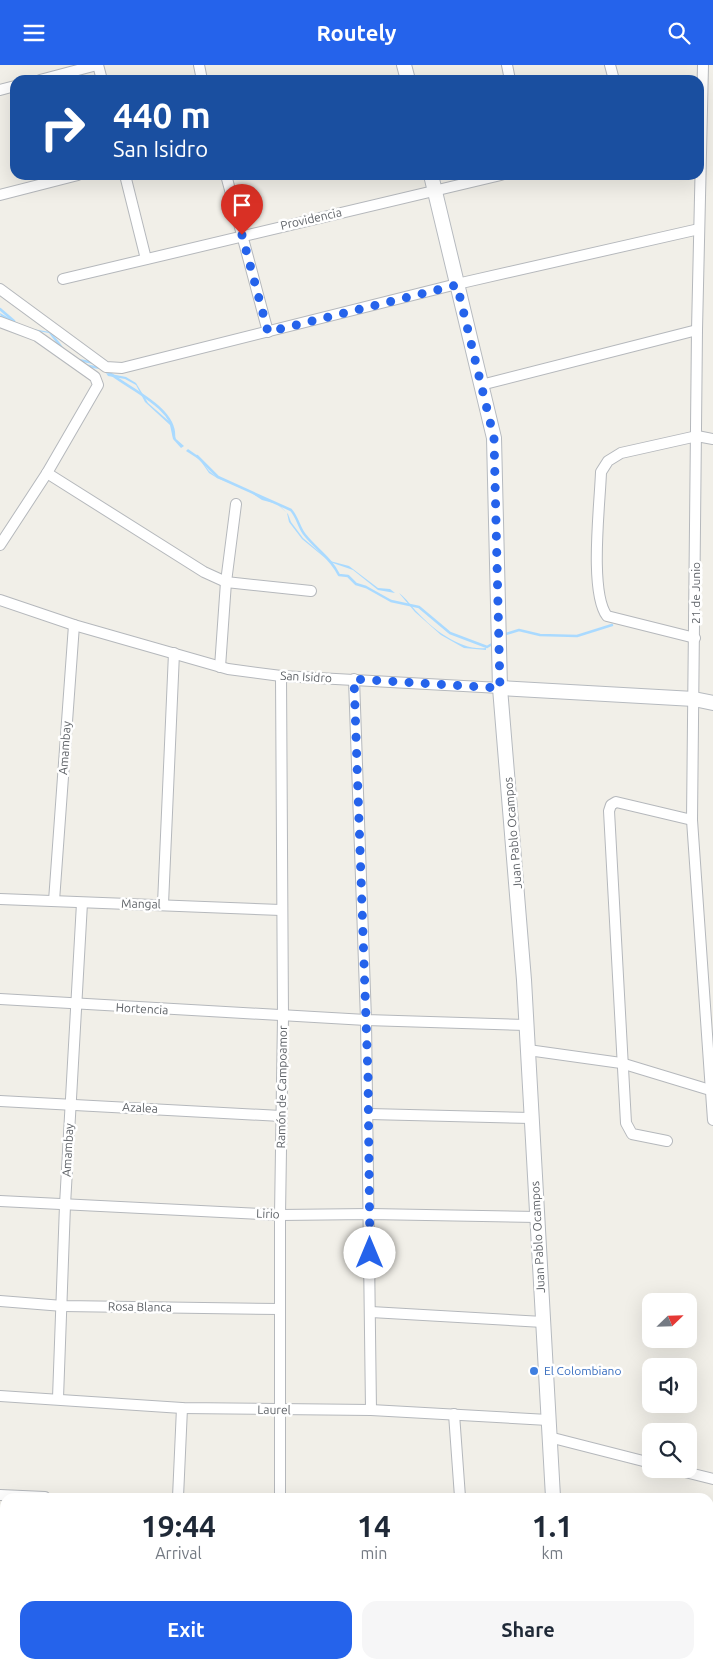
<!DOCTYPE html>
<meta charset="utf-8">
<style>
body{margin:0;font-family:Ubuntu,sans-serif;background:#f6f6f7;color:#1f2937;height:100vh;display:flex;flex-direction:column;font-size:19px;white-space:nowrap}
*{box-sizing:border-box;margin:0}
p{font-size:16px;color:#747a83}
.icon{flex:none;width:28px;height:28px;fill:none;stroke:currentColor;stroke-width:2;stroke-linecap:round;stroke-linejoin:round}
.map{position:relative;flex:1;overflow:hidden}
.panel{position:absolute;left:0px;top:1428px;width:714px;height:176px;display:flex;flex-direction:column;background:#fff;border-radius:15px 15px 0 0;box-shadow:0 5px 20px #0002}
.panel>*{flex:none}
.hud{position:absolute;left:10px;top:10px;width:694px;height:105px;border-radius:15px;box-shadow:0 5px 20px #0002;background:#1a4fa0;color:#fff;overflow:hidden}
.needle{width:32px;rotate:67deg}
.controls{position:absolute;left:642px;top:1228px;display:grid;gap:10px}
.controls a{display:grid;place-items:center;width:55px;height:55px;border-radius:10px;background:#fff;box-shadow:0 5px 20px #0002;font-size:25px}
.pin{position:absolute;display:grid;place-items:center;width:42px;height:42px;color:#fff;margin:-51px -21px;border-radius:50% 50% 50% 0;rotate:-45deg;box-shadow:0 0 5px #0007}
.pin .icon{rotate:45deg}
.me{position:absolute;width:55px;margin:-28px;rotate:0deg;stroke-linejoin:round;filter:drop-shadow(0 0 4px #0008)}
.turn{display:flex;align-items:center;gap:18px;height:105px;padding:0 20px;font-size:22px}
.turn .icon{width:65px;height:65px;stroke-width:2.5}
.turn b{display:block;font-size:35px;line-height:42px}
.eta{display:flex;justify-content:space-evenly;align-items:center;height:85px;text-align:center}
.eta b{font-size:30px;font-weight:700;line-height:35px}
.button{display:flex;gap:10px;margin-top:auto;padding:10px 20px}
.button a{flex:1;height:58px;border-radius:15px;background:#2563eb;color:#fff;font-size:20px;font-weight:700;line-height:58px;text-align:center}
.button a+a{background:#f6f6f7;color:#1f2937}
header{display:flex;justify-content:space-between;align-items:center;height:65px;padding:0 20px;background:#2563eb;color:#fff;font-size:22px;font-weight:700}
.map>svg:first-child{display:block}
.green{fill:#c5e8c5}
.water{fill:#aadaff}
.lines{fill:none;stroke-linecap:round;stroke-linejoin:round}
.stream{stroke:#aadaff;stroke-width:2.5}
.street-casing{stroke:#b5b8bc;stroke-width:12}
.secondary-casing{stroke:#b6babf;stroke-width:16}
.street{stroke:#fff;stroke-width:10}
.secondary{stroke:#fff;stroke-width:14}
.route{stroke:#2563eb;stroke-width:9;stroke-dasharray:0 16.2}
.shop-dot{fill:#3f7fe0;stroke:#fff;stroke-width:2}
.labels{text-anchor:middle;stroke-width:5;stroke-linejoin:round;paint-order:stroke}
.street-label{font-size:12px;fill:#5f6368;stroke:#fff}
.shop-label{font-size:12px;fill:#366cbe;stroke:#fff;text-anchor:start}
</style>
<header><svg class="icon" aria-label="menu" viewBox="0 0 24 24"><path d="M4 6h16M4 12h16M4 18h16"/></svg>Routely<svg class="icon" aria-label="search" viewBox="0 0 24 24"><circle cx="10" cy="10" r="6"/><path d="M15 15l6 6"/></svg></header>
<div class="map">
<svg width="713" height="1603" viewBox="0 0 713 1603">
<rect width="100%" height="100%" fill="#f1efe8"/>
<path class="green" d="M 378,1599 L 464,1599 L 465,1603 L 378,1603 Z"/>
<g class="water">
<path d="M 0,248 L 27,263 L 50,267 C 60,275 65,289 77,296 C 84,301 94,298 100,304 C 75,302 64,288 49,268 L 26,264 L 1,253 Z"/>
<path d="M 106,308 L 126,312 L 136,318 L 148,338 L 171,358 L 176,374 L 184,381 L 181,383 L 173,374 L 170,360 L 145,337 L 136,320 L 125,314 L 108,311 Z"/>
<path d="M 188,384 L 198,391 L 209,406 L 218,413 L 278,439 L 288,449 L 291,457 L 303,473 L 330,496 L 349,501 L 378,523 L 390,524 L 395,528 L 378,525 L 353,505 L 330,497 L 302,474 L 289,457 L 287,448 L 277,439 L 262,435 L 247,425 L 217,413 L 209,408 L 200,395 L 186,386 Z"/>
<path d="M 399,528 C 407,534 411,541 418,548 C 434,565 461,586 486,583 L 486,585 L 464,583 L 441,570 L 415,547 Z"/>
</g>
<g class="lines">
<g class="stream">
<path d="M 0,244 L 14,256"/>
<path d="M 64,285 L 78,295 L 95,298"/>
<path d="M 106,305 C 124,322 175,341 174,371"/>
<path d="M 197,391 L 218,412 L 291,445 C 298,453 299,463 305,470 C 316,484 331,493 339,510 L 348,511 L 356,519 L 366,522 L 391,536 L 419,542 L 450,568 L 487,582 L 492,579"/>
<path d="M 506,569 L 519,565 L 540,570 L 577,571 L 612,560"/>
</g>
<defs>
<g id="street">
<path d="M 98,0 L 102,15"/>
<path d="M 199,0 L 202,15"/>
<path d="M 507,0 L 510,15"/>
<path d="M 610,0 L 614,15"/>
<path d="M 703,0 L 697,265 L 692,755 L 713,1055"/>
<path d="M 40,15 L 97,0"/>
<path d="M 0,25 L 15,21"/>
<path d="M 125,110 L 146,194"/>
<path d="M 226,110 L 268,267"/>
<path d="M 0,130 L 78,110"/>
<path d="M 63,214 L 501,110"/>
<path d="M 0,224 L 106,302 L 122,303 L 457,219 L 699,164"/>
<path d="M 0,257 L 37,271 L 95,312 L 98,320 L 47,408 L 0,480"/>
<path d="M 481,320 L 697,265"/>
<path d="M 47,408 L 204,507 L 226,517 L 311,526"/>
<path d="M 0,535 L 74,560 L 228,604 L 281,611 L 500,623"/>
<path d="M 695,573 L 607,551 C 589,527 600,439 601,407 L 608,396 L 621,388 L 697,371 L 713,374"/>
<path d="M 220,602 L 226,517 L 236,439"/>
<path d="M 354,614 L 366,955 L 526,960"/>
<path d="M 0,834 L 281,845"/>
<path d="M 54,836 L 74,560"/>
<path d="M 163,839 L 174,588"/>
<path d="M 0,934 L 366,955 L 371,1345"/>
<path d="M 528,985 L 621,998 L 710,1025"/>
<path d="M 0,1036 L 281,1051"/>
<path d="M 369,1049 L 531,1053"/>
<path d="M 667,1076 L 632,1069 L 626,1058 L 609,746 L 611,740 L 616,737 L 692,755"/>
<path d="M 0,1136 L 280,1150 L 370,1149 L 537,1152"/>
<path d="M 0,1236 L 63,1241 L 280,1244"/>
<path d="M 371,1247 L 543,1257"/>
<path d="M 0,1331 L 182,1343 L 371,1345 L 548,1355"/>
<path d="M 58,1333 L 65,1140 L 82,838"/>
<path d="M 454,1349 L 460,1432"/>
<path d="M 549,1372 L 651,1398"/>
<path d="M 673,1404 L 713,1414"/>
<path d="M 0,1430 L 45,1432"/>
<path d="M 178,1432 L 182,1343"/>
<path d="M 280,1432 L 280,1150 L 283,952 L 281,611"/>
<path d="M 0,1529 L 5,1530"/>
<path d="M 334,1599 L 334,1603"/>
<path d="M 471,1599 L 471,1603"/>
<path d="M 658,1599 L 658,1603"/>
<path d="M 172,1603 L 173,1599"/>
</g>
<g id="secondary">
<path d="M 404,0 L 408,15"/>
<path d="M 431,110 L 494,373 L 500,623 L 524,915 L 553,1432"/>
<path d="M 500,623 L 694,634 L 713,638"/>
<path d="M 563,1599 L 563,1603"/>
</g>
</defs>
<use href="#street" class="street-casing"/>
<use href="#secondary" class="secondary-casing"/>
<use href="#street" class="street"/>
<use href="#secondary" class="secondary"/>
</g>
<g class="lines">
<path class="route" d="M 242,170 L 268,267 L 457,220 L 494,373 L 500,623 L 354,614 L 368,1011 L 370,1188"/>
</g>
<circle class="shop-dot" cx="534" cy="1306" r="5"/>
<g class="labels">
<g class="street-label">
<text transform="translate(311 154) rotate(-13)" y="4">Providencia</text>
<text transform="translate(696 528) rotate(-90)" y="4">21 de Junio</text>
<text transform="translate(306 612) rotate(3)" y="4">San Isidro</text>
<text transform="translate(65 683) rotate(-86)" y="4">Amambay</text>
<text transform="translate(513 768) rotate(-95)" y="4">Juan Pablo Ocampos</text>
<text transform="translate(141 839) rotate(1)" y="4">Mangal</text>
<text transform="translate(142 944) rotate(3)" y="4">Hortencia</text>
<text transform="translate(282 1022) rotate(-89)" y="4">Ramón de Campoamor</text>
<text transform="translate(140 1043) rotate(3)" y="4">Azalea</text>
<text transform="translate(68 1085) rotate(-87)" y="4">Amambay</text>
<text transform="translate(268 1149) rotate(2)" y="4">Lirio</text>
<text transform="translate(538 1172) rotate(-93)" y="4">Juan Pablo Ocampos</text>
<text transform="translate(140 1242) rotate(1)" y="4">Rosa Blanca</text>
<text transform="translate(274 1345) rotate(1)" y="4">Laurel</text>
</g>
<g class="shop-label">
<text x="544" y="1310">El Colombiano</text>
</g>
</g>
</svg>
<div class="controls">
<a><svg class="needle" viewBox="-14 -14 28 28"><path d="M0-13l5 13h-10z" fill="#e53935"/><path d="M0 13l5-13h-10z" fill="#747a83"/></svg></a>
<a><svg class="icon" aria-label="sound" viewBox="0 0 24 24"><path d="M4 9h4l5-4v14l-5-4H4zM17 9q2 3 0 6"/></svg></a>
<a><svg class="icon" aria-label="search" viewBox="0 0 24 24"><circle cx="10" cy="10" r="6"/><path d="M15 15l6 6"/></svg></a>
</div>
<div class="pin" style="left:242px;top:170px;background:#d93025"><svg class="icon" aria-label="arrive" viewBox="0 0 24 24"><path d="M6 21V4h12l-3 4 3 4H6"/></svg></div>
<svg class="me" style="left:370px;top:1188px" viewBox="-20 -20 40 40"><circle r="19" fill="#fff"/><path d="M0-13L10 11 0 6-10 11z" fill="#2563eb"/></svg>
<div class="hud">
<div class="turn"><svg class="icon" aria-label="right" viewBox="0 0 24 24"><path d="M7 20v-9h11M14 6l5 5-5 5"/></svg><div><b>440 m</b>San Isidro</div></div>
</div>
<section class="panel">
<div class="eta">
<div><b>19:44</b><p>Arrival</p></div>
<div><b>14</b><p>min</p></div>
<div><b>1.1</b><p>km</p></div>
</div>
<div class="button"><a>Exit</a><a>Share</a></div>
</section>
</div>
